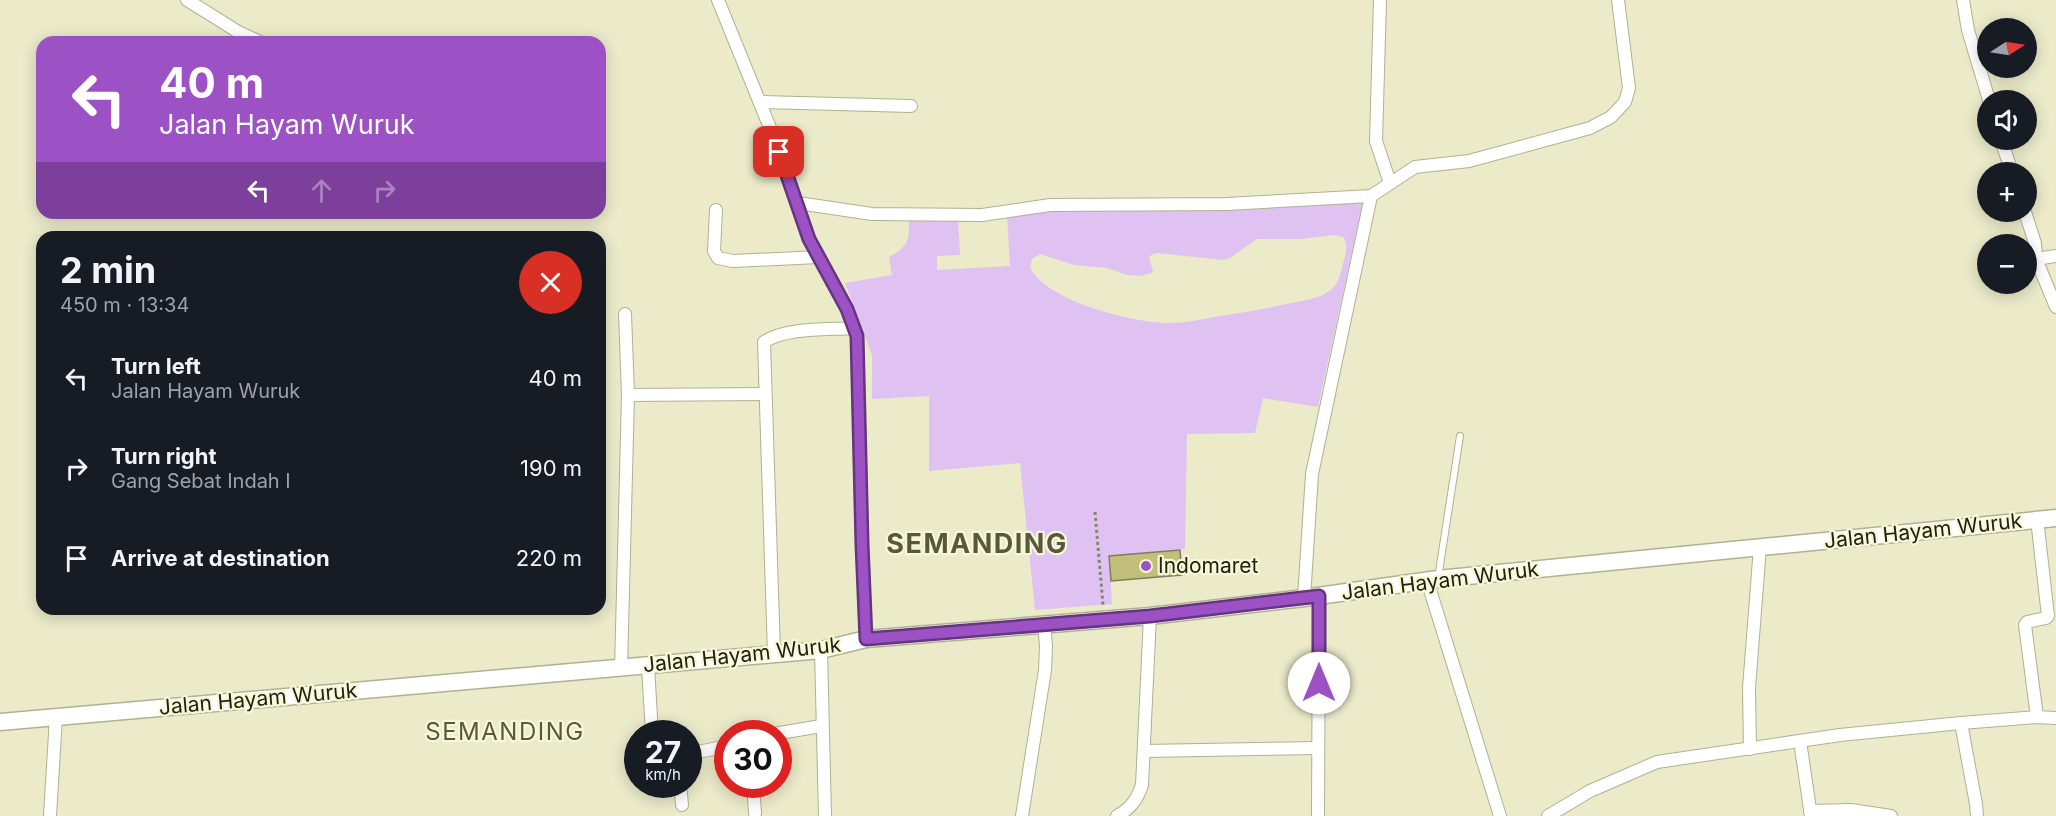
<!DOCTYPE html>
<meta charset="utf-8">
<style>
body{margin:0;font-family:Inter,sans-serif;background:#20242c;color:#f1f3f6;height:100vh;display:flex;flex-direction:column;font-size:22px;white-space:nowrap}
*{box-sizing:border-box;margin:0}
p{font-size:20px;color:#9ea1a6}
.icon{flex:none;width:33px;height:33px;fill:none;stroke:currentColor;stroke-width:2;stroke-linecap:round;stroke-linejoin:round}
.map{position:relative;flex:1;overflow:hidden}
.panel{position:absolute;left:36px;top:231px;width:570px;height:384px;display:flex;flex-direction:column;background:#171b24;border-radius:18px;box-shadow:0 3px 15px #0003}
.panel>*{flex:none}
.banner{position:absolute;left:36px;top:36px;width:570px;height:183px;border-radius:18px;box-shadow:0 3px 15px #0003;background:#9c51c4;color:#fff;overflow:hidden}
.needle{width:39px;rotate:78deg}
.controls{position:absolute;left:1977px;top:18px;display:grid;gap:12px}
.controls a{display:grid;place-items:center;width:60px;height:60px;border-radius:50%;background:#171b24;box-shadow:0 3px 15px #0003;font-size:30px}
.speed{position:absolute;left:624px;top:720px;display:flex;gap:12px;font-size:30px;font-weight:700;text-align:center}
.speed>*{display:grid;place-content:center;width:78px;height:78px;border-radius:50%;background:#171b24;box-shadow:0 3px 15px #0003;line-height:1}
.speed small{font-size:15px;font-weight:400}
.speed .limit{border:9px solid #d22;background:#fff;color:#111}
.pin{position:absolute;display:grid;place-items:center;width:51px;height:51px;color:#fff;margin:-26px;border-radius:12px;box-shadow:0 3px 9px #0006}
.me{position:absolute;width:66px;margin:-33px;rotate:0deg;stroke-linejoin:round;filter:drop-shadow(0 0 4px #0008)}
.turn{display:flex;align-items:center;gap:21px;height:126px;padding:0 24px;font-size:27px}
.turn .icon{width:78px;height:78px;stroke-width:2.5}
.turn b{display:block;font-size:42px;line-height:51px}
.lanes{display:flex;align-items:center;height:57px;padding:0 24px;background:#0003;justify-content:center;gap:30px;direction:ltr}
.lanes .off{opacity:.35}
.round{display:grid;place-items:center;flex:none;width:63px;height:63px;border-radius:32px;background:#20242c}
.head{display:flex;align-items:center;justify-content:space-between;height:102px;padding:0 24px}
h1{font-size:36px;font-weight:700;line-height:45px}
ul{padding:0;list-style:none}
li{display:flex;align-items:center;gap:18px;height:90px;padding:0 24px}
li div{flex:1}
li b{display:block;font-size:22px}
li em{font-style:normal}
.map>svg:first-child{display:block}
.green{fill:#dfc2f2;fill-rule:evenodd}
.building{fill:#c1bf7a;stroke:#7d7d5f;stroke-width:1.5}
.lines{fill:none;stroke-linecap:round;stroke-linejoin:round}
.service-casing{stroke:#b1b191;stroke-width:8}
.minor-casing{stroke:#b1b191;stroke-width:14}
.secondary-casing{stroke:#b1b191;stroke-width:19}
.path{stroke:#85856f;stroke-width:3;stroke-dasharray:3 3;stroke-linecap:butt}
.service{stroke:#fff;stroke-width:6}
.minor{stroke:#fff;stroke-width:12}
.secondary{stroke:#fff;stroke-width:16}
.route-casing{stroke:#65357f;stroke-width:15}
.route{stroke:#9c51c4;stroke-width:10}
.poi-dot{fill:#9c51c4;stroke:#f8f8d7;stroke-width:2}
.labels{text-anchor:middle;stroke-width:4.5;stroke-linejoin:round;paint-order:stroke}
.street-label{font-size:21px;fill:#212115;stroke:#f8f8d7}
.poi-label{font-size:21px;fill:#212115;stroke:#f8f8d7;text-anchor:start}
.quarter-label{font-size:24px;letter-spacing:1.5px;fill:#59583c;stroke:#f8f8d7}
.district-label{font-size:27px;font-weight:bold;letter-spacing:1.5px;fill:#59583c;stroke:#f8f8d7}
</style>
<div class="map">
<svg width="2056" height="816" viewBox="0 0 2056 816">
<rect width="100%" height="100%" fill="#ebebca"/>
<path class="green" d="M 1363,201 L 1318,407 L 1263,398 L 1255,433 L 1187,434 L 1185,549 L 1109,556 L 1112,604 L 1035,610 L 1020,463 L 929,471 L 929,396 L 872,399 L 872,355 L 845,283 L 892,275 L 889,257 C 911,246 910,236 908,213 L 958,217 L 960,255 L 937,256 L 937,270 L 1010,266 L 1007,215 L 1052,206 ZM 1335,235 L 1343,237 C 1349,246 1346,254 1343,263 C 1341,271 1339,282 1333,288 C 1323,299 1299,301 1286,304 C 1262,310 1238,313 1214,317 C 1199,320 1184,323 1169,323 C 1134,323 1045,301 1030,267 L 1032,259 L 1040,254 L 1074,265 L 1107,268 L 1127,275 L 1140,276 L 1151,273 L 1153,271 L 1149,258 L 1151,255 L 1157,253 L 1223,260 L 1230,258 L 1257,239 L 1300,239 Z"/>
<path class="building" d="M 1180,550 L 1182,575 L 1111,581 L 1109,556 Z"/>
<g class="lines">
<defs>
<path id="service" d="M 1438,578 L 1460,436"/>
<g id="minor">
<path d="M 187,0 L 240,33 L 260,42"/>
<path d="M 718,0 L 773,135 L 809,239 L 847,309 L 857,336 L 862,545 L 866,639"/>
<path d="M 1380,0 L 1376,141 L 1390,183"/>
<path d="M 1963,0 L 1968,30 L 1989,100"/>
<path d="M 760,102 L 911,106"/>
<path d="M 2001,140 L 2012,172"/>
<path d="M 798,203 L 872,214 L 982,215 L 1050,205 L 1227,204 L 1371,196 L 1415,167 L 1469,161 L 1590,128 L 1611,117 L 1625,102 L 1629,88 L 1618,0"/>
<path d="M 716,210 L 714,251 L 718,258 L 733,261 L 818,257"/>
<path d="M 2025,212 L 2035,243 L 2036,259 L 2056,307"/>
<path d="M 2036,259 L 2056,256"/>
<path d="M 628,395 L 765,394"/>
<path d="M 1427,580 L 1500,816"/>
<path d="M 1304,598 L 1312,474 L 1371,196"/>
<path d="M 821,650 L 825,816"/>
<path d="M 774,654 L 764,342 C 786,327 828,330 855,328"/>
<path d="M 648,666 L 652,734"/>
<path d="M 621,669 L 628,395 L 625,314"/>
<path d="M 2037,717 L 2025,625 L 2027,622 L 2046,618 L 2048,616 L 2037,519"/>
<path d="M 1961,723 L 1976,804 L 1977,816"/>
<path d="M 774,734 L 821,726"/>
<path d="M 1800,741 L 1811,816"/>
<path d="M 1750,749 L 1749,688 L 1760,547"/>
<path d="M 1144,751 L 1318,748"/>
<path d="M 688,754 L 728,746"/>
<path d="M 680,784 L 682,805"/>
<path d="M 753,784 L 755,813"/>
<path d="M 1810,811 L 1851,810 L 1891,816"/>
<path d="M 50,816 L 56,717"/>
<path d="M 1022,816 L 1045,670 L 1046,646 L 1044,624"/>
<path d="M 1117,816 C 1131,808 1137,800 1142,785 L 1150,616"/>
<path d="M 1318,816 L 1319,596"/>
<path d="M 1548,816 L 1590,791 L 1657,762 L 1840,735 L 1961,723 L 2037,717 L 2056,718"/>
</g>
<path id="secondary" d="M 0,722 L 821,650 L 866,639 L 1150,616 L 1304,598 L 1438,579 L 2056,518"/>
</defs>
<use href="#service" class="service-casing"/>
<use href="#minor" class="minor-casing"/>
<use href="#secondary" class="secondary-casing"/>
<path class="path" d="M 1095,512 L 1103,605"/>
<use href="#service" class="service"/>
<use href="#minor" class="minor"/>
<use href="#secondary" class="secondary"/>
</g>
<g class="lines">
<defs>
<path id="route" d="M 779,152 L 809,239 L 847,309 L 857,336 L 862,544 L 866,639 L 1150,616 L 1319,596 L 1319,683"/>
</defs>
<use href="#route" class="route-casing"/>
<use href="#route" class="route"/>
</g>
<circle class="poi-dot" cx="1146" cy="566" r="6"/>
<g class="labels">
<g class="street-label">
<text transform="translate(1923 531) rotate(-6)" y="7">Jalan Hayam Wuruk</text>
<text transform="translate(1440 581) rotate(-7)" y="7">Jalan Hayam Wuruk</text>
<text transform="translate(742 655) rotate(-6)" y="7">Jalan Hayam Wuruk</text>
<text transform="translate(258 699) rotate(-5)" y="7">Jalan Hayam Wuruk</text>
</g>
<g class="poi-label">
<text x="1158" y="573">Indomaret</text>
</g>
<g class="quarter-label">
<text x="505" y="740">SEMANDING</text>
</g>
<g class="district-label">
<text x="977" y="553">SEMANDING</text>
</g>
</g>
</svg>
<div class="controls">
<a><svg class="needle" viewBox="-14 -14 28 28"><path d="M0-13l5 13h-10z" fill="#e53935"/><path d="M0 13l5-13h-10z" fill="#9ea1a6"/></svg></a>
<a><svg class="icon" aria-label="sound" viewBox="0 0 24 24"><path d="M4 9h4l5-4v14l-5-4H4zM17 9q2 3 0 6"/></svg></a>
<a>+</a>
<a>−</a>
</div>
<div class="speed"><div>27<small>km/h</small></div><div class="limit">30</div></div>
<div class="pin" style="left:779px;top:152px;background:#d93025"><svg class="icon" aria-label="arrive" viewBox="0 0 24 24"><path d="M6 21V4h12l-3 4 3 4H6"/></svg></div>
<svg class="me" style="left:1319px;top:683px" viewBox="-20 -20 40 40"><circle r="19" fill="#fff"/><path d="M0-13L10 11 0 6-10 11z" fill="#9c51c4"/></svg>
<div class="banner">
<div class="turn"><svg class="icon" aria-label="left" viewBox="0 0 24 24"><path d="M17 20v-9H6M10 6l-5 5 5 5"/></svg><div><b>40 m</b>Jalan Hayam Wuruk</div></div>
<div class="lanes"><svg class="icon" aria-label="left" viewBox="0 0 24 24"><path d="M17 20v-9H6M10 6l-5 5 5 5"/></svg><svg class="icon off" aria-label="ahead" viewBox="0 0 24 24"><path d="M12 20V5M6 11l6-6 6 6"/></svg><svg class="icon off" aria-label="right" viewBox="0 0 24 24"><path d="M7 20v-9h11M14 6l5 5-5 5"/></svg></div>
</div>
<section class="panel">
<div class="head"><div><h1>2 min</h1><p>450 m · 13:34</p></div><a class="round" style="background:#d93025;color:#fff"><svg class="icon" aria-label="close" viewBox="0 0 24 24"><path d="M6 6l12 12M18 6L6 18"/></svg></a></div>
<ul>
<li><svg class="icon" aria-label="left" viewBox="0 0 24 24"><path d="M17 20v-9H6M10 6l-5 5 5 5"/></svg><div><b>Turn left</b><p>Jalan Hayam Wuruk</p></div><em>40 m</em></li>
<li><svg class="icon" aria-label="right" viewBox="0 0 24 24"><path d="M7 20v-9h11M14 6l5 5-5 5"/></svg><div><b>Turn right</b><p>Gang Sebat Indah I</p></div><em>190 m</em></li>
<li><svg class="icon" aria-label="arrive" viewBox="0 0 24 24"><path d="M6 21V4h12l-3 4 3 4H6"/></svg><div><b>Arrive at destination</b></div><em>220 m</em></li>
</ul>
</section>
</div>
